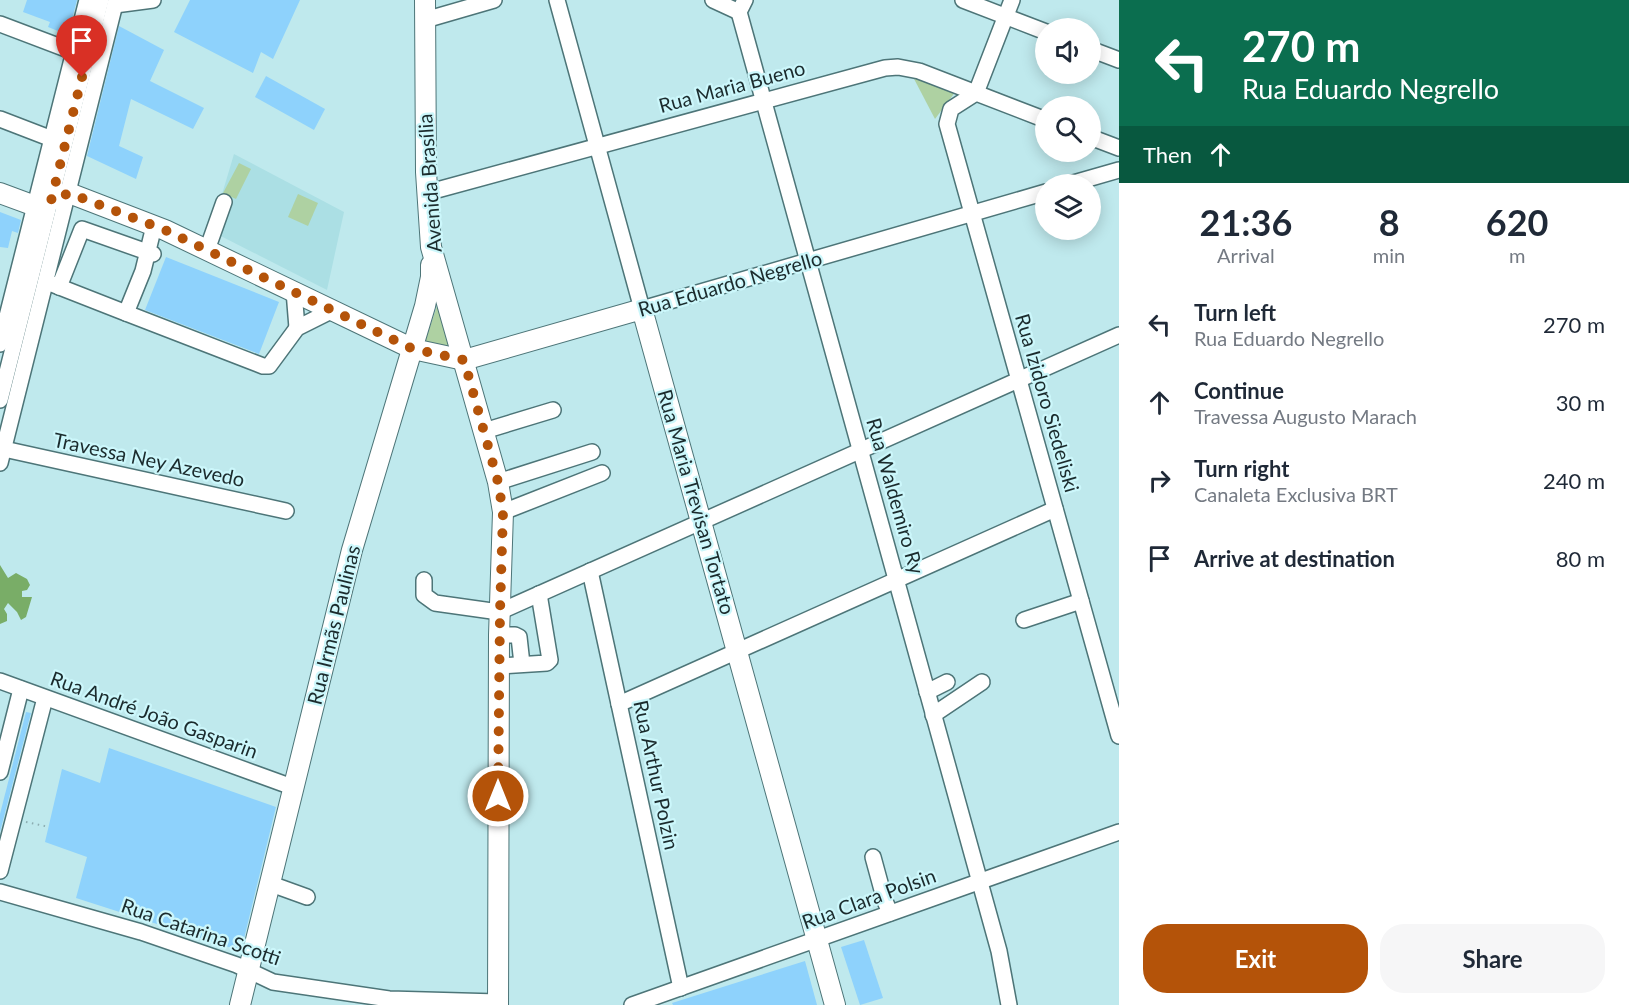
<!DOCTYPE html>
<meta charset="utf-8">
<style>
body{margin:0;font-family:Lato,sans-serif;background:#f6f6f7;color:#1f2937;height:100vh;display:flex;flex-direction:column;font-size:22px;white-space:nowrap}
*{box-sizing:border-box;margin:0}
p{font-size:20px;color:#747a83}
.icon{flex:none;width:33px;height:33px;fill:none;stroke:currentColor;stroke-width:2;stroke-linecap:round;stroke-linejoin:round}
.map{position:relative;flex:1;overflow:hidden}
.side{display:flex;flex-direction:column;background:#fff;width:510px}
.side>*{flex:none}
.banner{background:#0b6e4f;color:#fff;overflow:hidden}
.controls{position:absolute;left:1035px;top:18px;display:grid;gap:12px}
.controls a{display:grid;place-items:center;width:66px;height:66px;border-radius:50%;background:#fff;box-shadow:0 3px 15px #0003;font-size:30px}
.pin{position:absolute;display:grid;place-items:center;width:51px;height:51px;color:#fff;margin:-62px -26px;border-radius:50% 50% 50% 0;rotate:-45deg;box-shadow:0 0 6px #0007}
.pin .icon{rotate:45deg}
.me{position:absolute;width:66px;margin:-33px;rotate:0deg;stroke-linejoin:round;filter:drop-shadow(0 0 4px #0008)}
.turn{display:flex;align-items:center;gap:21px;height:126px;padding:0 24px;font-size:27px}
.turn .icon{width:78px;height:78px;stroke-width:2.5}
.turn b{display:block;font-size:42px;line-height:51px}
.then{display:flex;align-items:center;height:57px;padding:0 24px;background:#0003;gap:12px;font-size:22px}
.eta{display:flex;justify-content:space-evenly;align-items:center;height:102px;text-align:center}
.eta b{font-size:36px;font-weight:700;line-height:42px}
.primary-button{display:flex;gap:12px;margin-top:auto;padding:12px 24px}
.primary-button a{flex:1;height:69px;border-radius:24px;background:#b45309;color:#fff;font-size:24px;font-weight:700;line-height:69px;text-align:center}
.primary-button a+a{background:#f6f6f7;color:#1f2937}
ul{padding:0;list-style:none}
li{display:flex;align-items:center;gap:18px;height:78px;padding:0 24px}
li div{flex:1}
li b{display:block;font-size:22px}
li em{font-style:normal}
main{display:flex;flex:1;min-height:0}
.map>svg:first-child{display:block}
.built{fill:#abdfe4}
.green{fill:#aed1a2}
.forest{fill:#79ad67}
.building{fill:#8ed2fc}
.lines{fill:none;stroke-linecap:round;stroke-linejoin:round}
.minor-casing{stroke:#4d7578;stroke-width:18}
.major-casing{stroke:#4d7578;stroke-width:22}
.path{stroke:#8cadb1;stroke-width:2;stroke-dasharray:1.5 4.5;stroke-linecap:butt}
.minor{stroke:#fff;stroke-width:15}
.major{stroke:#fff;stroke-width:20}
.route{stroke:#b45309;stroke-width:10;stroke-dasharray:0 18}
.labels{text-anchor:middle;stroke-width:4.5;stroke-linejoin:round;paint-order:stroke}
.street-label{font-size:20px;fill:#1b2b2d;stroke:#ccf7fb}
</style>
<main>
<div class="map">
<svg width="1119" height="1005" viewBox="0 0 1119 1005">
<rect width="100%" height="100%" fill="#bfe9ed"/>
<path class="built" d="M 234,154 L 344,212 L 327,290 L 211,231 Z"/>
<g class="green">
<path d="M 912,75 L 956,91 L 935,119 Z"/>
<path d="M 239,163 L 251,169 L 236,199 L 223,193 Z"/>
<path d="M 298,194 L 318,203 L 308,226 L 288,217 Z"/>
<path d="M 438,303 L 452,350 L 424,345 Z"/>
</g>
<path class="forest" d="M 0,565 L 8,578 L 16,573 L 27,579 L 30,585 L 27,590 L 22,591 L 22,597 L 32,597 L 26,617 L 21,620 L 17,612 L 8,603 L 4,609 L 7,614 L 7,621 L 0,624 Z"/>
<g class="building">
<path d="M 27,0 L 77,0 L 68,35 L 48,27 L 50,22 L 23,12 Z"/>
<path d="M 190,0 L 300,0 L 273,59 L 261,52 L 253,73 L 174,32 Z"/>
<path d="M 119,26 L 164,50 L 150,81 L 204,108 L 193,129 L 131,99 L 119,146 L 143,157 L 136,179 L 87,156 Z"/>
<path d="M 266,76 L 325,109 L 314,130 L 255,97 Z"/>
<path d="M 0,212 L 21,220 L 18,233 L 12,231 L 8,248 L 0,247 Z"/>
<path d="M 166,257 L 279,302 L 259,354 L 145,310 Z"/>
<path d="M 26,712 L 31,713 L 0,832 L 0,814 Z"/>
<path d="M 109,748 L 276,807 L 241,951 L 76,898 L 87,857 L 45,842 L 62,769 L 100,783 Z"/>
<path d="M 864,940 L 883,998 L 860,1005 L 841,947 Z"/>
<path d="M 805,961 L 817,1005 L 673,1005 L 672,1003 Z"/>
</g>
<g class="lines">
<defs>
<g id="minor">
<path d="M 557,0 L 642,309 L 1046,192"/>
<path d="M 713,0 L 739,12"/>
<path d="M 745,0 L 739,12 L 999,951 L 1009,1005"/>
<path d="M 963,0 L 1046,32"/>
<path d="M 1012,0 L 976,93 L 951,109 L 947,124 L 1119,736"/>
<path d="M 115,5 L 153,0"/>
<path d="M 425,20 L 494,0"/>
<path d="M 0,24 L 74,52"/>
<path d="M 1090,49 L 1119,60"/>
<path d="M 0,119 L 52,139"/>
<path d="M 1090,137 L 1119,148"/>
<path d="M 1070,184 L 1119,170"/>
<path d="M 426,193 L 885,68 L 898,67 L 919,71 L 1046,120"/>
<path d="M 154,226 L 143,271 L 126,313 L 263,366 L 269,366 L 297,328 L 333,310"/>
<path d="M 207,250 L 224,202"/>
<path d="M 52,284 L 126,313"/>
<path d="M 59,287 L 82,229 L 153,254"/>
<path d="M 294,291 L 297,328"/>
<path d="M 0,344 L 87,0"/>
<path d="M 0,400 L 101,0"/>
<path d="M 484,431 L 553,410"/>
<path d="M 4,449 L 286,511"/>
<path d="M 0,463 L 116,0"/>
<path d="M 498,482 L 592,452"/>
<path d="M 503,512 L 602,473"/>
<path d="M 590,571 L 681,988"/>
<path d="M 424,580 L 424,595 L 435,603 L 499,612 L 1119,335"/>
<path d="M 1024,620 L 1081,601"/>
<path d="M 499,635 L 515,635 L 519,637 L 522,664"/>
<path d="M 499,666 L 547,663 L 550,660 L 539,594"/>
<path d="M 0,681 L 295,788"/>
<path d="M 927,692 L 947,682"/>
<path d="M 619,704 L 1055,509"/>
<path d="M 933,715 L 982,682"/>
<path d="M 0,772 L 21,689"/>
<path d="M 873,857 L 885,901 L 890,913"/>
<path d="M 0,871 L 45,698"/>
<path d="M 271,884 L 307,897"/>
<path d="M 0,892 L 141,932 L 237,965 L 273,982 L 389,999 L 498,1002"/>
<path d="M 632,1005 L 1119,832"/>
</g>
<g id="major">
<path d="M 425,0 L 426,172 L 431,247 L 498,482 L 503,512 L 499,635 L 498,1005"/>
<path d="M 0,193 L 35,206 L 69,193 L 165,230 L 413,349 L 464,360 L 642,309 L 835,1005"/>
<path d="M 240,1005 L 352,550 L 425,306 L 431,277 L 431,265"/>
</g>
</defs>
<use href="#minor" class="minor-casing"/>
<use href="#major" class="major-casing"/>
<path class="path" d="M 26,822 L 49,827"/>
<use href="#minor" class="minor"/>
<use href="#major" class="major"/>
</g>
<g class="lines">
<path class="route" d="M 82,77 L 51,201 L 69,193 L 165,230 L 413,349 L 464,360 L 498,482 L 503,512 L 500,612 L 498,796"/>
</g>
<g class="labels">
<g class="street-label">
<text transform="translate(732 87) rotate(-15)" y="7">Rua Maria Bueno</text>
<text transform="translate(430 183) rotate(-94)" y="7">Avenida Brasília</text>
<text transform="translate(730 284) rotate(-16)" y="7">Rua Eduardo Negrello</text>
<text transform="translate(1047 403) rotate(74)" y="7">Rua Izidoro Siedeliski</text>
<text transform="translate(149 460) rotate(12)" y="7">Travessa Ney Azevedo</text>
<text transform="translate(895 496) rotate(74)" y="7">Rua Waldemiro Ry</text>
<text transform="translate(696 502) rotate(74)" y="7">Rua Maria Trevisan Tortato</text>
<text transform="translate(334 625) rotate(-76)" y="7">Rua Irmãs Paulinas</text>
<text transform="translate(154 715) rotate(20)" y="7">Rua André João Gasparin</text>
<text transform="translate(656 775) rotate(78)" y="7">Rua Arthur Polzin</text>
<text transform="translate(869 899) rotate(-20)" y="7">Rua Clara Polsin</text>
<text transform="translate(201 932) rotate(19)" y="7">Rua Catarina Scotti</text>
</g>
</g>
</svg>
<div class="controls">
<a><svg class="icon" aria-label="sound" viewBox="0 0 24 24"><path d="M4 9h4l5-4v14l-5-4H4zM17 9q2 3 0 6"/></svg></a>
<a><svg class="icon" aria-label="search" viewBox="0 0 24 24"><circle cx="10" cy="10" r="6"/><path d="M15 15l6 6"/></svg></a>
<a><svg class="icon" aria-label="layers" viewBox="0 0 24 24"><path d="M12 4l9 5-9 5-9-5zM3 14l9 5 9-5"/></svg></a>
</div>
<div class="pin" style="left:82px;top:77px;background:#d93025"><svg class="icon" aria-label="arrive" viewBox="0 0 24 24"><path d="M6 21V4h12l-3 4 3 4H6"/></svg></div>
<svg class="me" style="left:498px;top:796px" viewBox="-20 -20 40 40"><circle r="17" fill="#b45309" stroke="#fff" stroke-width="3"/><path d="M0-11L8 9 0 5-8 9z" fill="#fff"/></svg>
</div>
<section class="side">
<div class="banner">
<div class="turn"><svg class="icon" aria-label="left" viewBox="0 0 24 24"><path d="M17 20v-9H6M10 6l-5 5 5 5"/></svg><div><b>270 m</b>Rua Eduardo Negrello</div></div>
<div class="then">Then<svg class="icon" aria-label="ahead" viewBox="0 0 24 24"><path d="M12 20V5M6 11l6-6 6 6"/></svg></div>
</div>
<div class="eta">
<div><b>21:36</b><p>Arrival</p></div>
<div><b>8</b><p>min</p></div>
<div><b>620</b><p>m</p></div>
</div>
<ul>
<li><svg class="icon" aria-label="left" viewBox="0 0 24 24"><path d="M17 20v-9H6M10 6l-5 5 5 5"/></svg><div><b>Turn left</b><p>Rua Eduardo Negrello</p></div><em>270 m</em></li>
<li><svg class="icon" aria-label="ahead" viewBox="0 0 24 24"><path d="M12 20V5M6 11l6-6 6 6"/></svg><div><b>Continue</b><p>Travessa Augusto Marach</p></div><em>30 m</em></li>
<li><svg class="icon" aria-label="right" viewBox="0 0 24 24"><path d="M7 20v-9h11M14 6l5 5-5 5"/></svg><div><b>Turn right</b><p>Canaleta Exclusiva BRT</p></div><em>240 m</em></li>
<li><svg class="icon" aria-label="arrive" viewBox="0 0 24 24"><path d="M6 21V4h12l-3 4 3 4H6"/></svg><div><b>Arrive at destination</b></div><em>80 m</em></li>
</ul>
<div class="primary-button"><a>Exit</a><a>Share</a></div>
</section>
</main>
